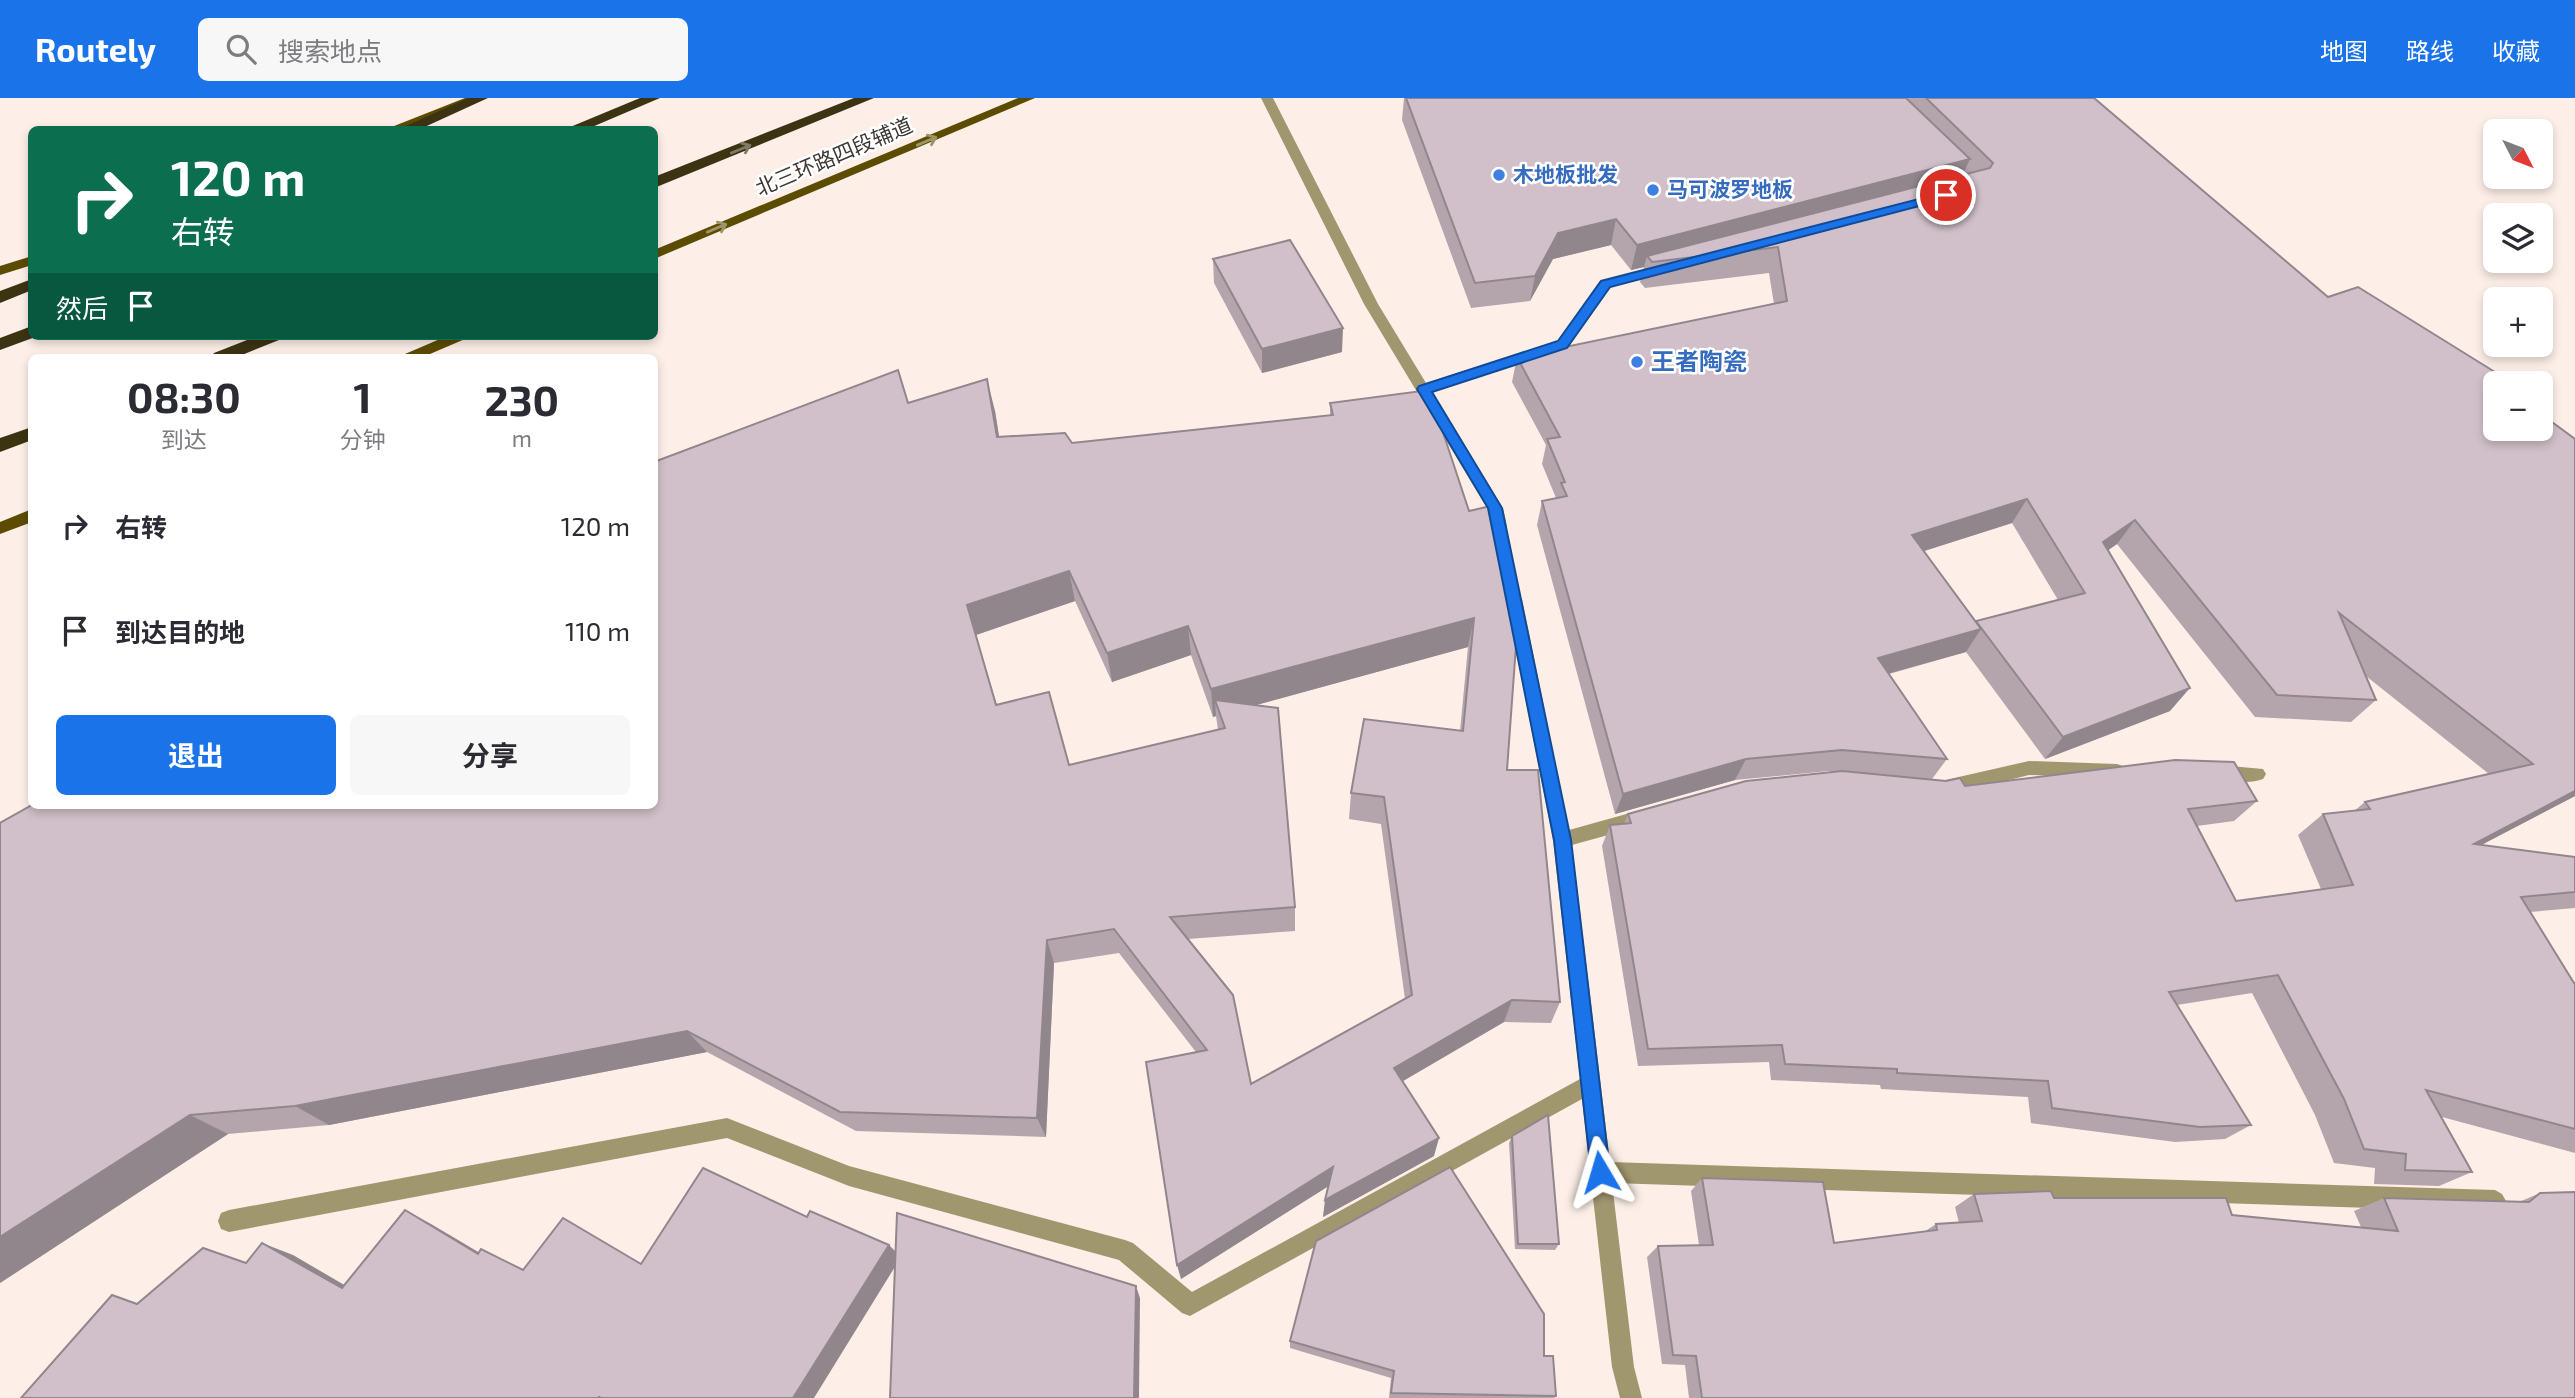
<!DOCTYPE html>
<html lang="zh">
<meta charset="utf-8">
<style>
body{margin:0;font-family:"Exo 2","Noto Sans SC",sans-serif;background:#f7f7f7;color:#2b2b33;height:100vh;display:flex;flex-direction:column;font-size:26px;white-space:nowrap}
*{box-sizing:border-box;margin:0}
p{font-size:23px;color:#7c7c81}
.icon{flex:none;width:38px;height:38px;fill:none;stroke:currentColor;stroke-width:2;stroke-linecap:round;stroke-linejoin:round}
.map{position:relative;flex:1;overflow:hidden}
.side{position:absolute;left:28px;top:256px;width:630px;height:455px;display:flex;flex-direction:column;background:#fff;border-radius:10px;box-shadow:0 4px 10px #0003}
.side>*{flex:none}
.banner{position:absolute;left:28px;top:28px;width:630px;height:214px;border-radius:10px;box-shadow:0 4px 10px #0003;background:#0b6e4f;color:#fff;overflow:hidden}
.needle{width:46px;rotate:132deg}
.tools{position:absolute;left:2483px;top:21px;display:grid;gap:14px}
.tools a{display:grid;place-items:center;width:70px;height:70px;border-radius:10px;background:#fff;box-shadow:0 4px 10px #0003;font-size:35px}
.pin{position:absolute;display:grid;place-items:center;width:60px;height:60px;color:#fff;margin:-30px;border:4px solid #fff;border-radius:50%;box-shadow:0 2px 7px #0007}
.me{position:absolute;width:77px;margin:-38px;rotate:353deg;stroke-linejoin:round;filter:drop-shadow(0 0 5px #0008)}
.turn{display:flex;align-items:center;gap:24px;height:147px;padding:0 28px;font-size:32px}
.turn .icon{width:91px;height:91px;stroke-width:2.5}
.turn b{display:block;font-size:49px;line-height:60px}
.then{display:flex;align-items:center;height:66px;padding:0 28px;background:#0003;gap:14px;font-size:26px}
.eta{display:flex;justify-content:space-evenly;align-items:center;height:119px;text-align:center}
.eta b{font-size:42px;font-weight:700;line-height:49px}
.action{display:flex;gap:14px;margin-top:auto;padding:14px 28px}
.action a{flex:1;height:80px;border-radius:10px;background:#1a73e8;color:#fff;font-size:28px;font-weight:700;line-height:80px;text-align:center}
.action a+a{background:#f7f7f7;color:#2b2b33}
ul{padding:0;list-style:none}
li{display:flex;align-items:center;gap:21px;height:105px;padding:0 28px}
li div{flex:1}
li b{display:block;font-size:26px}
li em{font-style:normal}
header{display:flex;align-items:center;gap:42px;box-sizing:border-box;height:98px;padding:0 35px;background:#1a73e8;color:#fff}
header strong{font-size:33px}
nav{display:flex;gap:38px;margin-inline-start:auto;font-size:24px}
.search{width:490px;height:63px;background:#f7f7f7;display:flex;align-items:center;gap:18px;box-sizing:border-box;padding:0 24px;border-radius:10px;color:#7c7c81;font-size:26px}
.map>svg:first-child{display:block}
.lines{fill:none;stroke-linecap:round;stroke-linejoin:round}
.minor{fill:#a1976f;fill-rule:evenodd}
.major{fill:#5c4c01;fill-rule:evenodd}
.highway{fill:#3c3313;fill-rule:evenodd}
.wall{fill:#b4a5ad;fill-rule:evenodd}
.shaded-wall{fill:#92868d}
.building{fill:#d1c0c9;stroke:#92868d;stroke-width:2;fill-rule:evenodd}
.oneway{stroke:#9d9467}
.oneway2{stroke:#807a66}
.route{fill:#1a73e8;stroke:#114b97;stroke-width:2}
.shop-dot{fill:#3f7fe0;stroke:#fff;stroke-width:2.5}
.labels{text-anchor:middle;stroke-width:5;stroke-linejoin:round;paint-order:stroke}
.far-street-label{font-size:21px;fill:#3e3733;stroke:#fff}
.far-shop-label{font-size:21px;font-weight:bold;fill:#366cbe;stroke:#fff;text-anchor:start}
.shop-label{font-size:24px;font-weight:bold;fill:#366cbe;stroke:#fff;text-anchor:start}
</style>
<header>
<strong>Routely</strong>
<div class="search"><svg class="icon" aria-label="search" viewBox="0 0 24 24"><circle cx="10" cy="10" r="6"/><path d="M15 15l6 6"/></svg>搜索地点</div>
<nav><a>地图</a><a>路线</a><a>收藏</a></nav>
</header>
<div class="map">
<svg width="2575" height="1300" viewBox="0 0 2575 1300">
<rect width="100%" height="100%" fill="#fdefe8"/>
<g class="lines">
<g class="minor">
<path d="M 1261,0 L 1273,0 L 1378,206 L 1426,285 L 1558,243 L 1601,183 L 1664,166 L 1671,170 L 1669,173 L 1611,189 L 1568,249 L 1432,294 L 1503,410 L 1507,429 L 1505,433 L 1493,433 L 1487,410 L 1364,206 Z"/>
<path d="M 1514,495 L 1522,501 L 1569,732 L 1648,710 L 1654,712 L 1657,718 L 1654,724 L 1648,726 L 1572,747 L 1610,1064 L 2495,1092 L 2502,1096 L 2506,1103 L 2502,1110 L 2495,1114 L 1612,1085 L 1634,1269 L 1642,1300 L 1620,1300 L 1612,1269 L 1582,1001 L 1190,1218 L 1182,1215 L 1119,1162 L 849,1088 L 727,1040 L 229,1134 L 221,1131 L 218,1123 L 221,1115 L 229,1112 L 727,1020 L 849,1068 L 1125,1142 L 1133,1145 L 1192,1194 L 1580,981 L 1553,742 L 1506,501 Z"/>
<path d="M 2029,663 L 2117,666 L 2123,668 L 2126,673 L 2123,678 L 2117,680 L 2029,677 L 1941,699 L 1935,696 L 1932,691 L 1935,686 L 1941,683 Z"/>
<path d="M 2219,667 L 2263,671 L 2266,676 L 2263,681 C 2250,686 2226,685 2213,680 L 2210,675 L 2213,670 Z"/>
</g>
<g class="major">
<path d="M 465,0 L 482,0 L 403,32 L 384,32 Z"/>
<path d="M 1018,0 L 1035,0 L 654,161 L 654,152 Z"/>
<path d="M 32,158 L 32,167 L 0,177 L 0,168 Z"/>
<path d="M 447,238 L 467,238 L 465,241 L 423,259 L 403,259 L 405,256 Z"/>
<path d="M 32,411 L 32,424 L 0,436 L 0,424 Z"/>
</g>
<g class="highway">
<path d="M 468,0 L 488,0 L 418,32 L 397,32 Z"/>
<path d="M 640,0 L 660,0 L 585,32 L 563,32 Z"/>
<path d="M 854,0 L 874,0 L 654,90 L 654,79 Z"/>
<path d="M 32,181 L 32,192 L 0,205 L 0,193 Z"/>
<path d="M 32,228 L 32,238 L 38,238 L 0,252 L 0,240 Z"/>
<path d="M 257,238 L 282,238 L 279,242 L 237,259 L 211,259 L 214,255 Z"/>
<path d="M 32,329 L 32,342 L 0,354 L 0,340 Z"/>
</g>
</g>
<g class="wall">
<path d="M 1404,0 L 2094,0 L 2328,199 L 2497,285 L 2575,698 L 2481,747 L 2575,759 L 2575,810 L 2530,814 L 2574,885 L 2575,885 L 2575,1055 L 2442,1019 L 2472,1074 L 2439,1088 L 2374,1086 L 2375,1070 L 2334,1065 L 2315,1017 L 2252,895 L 2177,907 L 2251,1027 L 2225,1041 L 2175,1044 L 2031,1025 L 2028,999 L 1881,991 L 1880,987 L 1771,982 L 1769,964 L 1638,968 L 1602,748 L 1610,727 L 1624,726 L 1628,716 L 1836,674 L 1829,673 L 1735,682 L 1615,716 L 1537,427 L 1542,403 L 1556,400 L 1542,366 L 1546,347 L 1512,284 L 1517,259 L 1774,206 L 1769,175 L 1645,190 L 1640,184 L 1644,169 L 1631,172 L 1611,147 L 1553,161 L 1530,203 L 1471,210 L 1402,22 ZM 2012,425 L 2058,502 L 1976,523 L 1924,453 ZM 2117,446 L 2255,619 L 2351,624 L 2376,602 L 2366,578 L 2489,676 L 2365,704 L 2354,713 L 2323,716 L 2298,737 L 2321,791 L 2236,803 L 2197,728 L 2234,723 L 2257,703 L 1965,688 L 1932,681 L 1947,661 L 1889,576 L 1966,554 L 2045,661 L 2170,613 L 2108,452 Z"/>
<path d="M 1213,161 L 1342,254 L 1262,275 L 1214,185 Z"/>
<path d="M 1429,292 L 1507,672 L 1560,904 L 1551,925 L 1504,924 L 1403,983 L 1434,1058 L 1323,1119 L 1328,1088 L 1181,1181 L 1196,954 L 1119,855 L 1054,865 L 1046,1039 L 856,1033 L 707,954 L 329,1027 L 228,1036 L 0,1185 L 0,725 L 654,707 L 908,305 L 995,313 L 999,339 L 1072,345 L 1330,317 L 1330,305 ZM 1075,503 L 1112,584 L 1191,557 L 1213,619 L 1216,618 L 1218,632 L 1069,667 L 997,607 L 976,537 ZM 1468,549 L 1460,633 L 1351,695 L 1349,721 L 1381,726 L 1405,901 L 1251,986 L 1188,841 L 1295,833 L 1295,809 L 1256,607 Z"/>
<path d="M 1512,1038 L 1559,1146 L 1555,1152 L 1515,1151 L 1509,1045 Z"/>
<path d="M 1702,1080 L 1834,1145 L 1924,1134 L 1936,1126 L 1959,1125 L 1955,1109 L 1974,1096 L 2054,1100 L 2361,1129 L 2354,1113 L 2384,1100 L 2519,1104 L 2540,1095 L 2575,1300 L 1689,1300 L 1685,1267 L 1662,1266 L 1647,1159 L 1658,1148 L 1699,1147 L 1691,1093 Z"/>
<path d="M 1290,1243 L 1556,1298 L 1554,1300 L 1389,1300 L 1391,1280 L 1290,1250 Z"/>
</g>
<g class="shaded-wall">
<path d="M 1970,61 L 1958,87 L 1647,158 L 1644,169 L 1631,172 L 1637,147 Z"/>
<path d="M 1616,121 L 1611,147 L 1553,161 L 1530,203 L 1535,178 L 1558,135 Z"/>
<path d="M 1343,230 L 1342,254 L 1262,275 L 1262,251 Z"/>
<path d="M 987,281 L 995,313 L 1004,370 L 997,339 Z"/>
<path d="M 2027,401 L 2012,425 L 1899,461 L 1912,437 Z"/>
<path d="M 2135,422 L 2117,446 L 2086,468 L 2103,444 Z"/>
<path d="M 1069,473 L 1075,503 L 976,537 L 967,507 Z"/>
<path d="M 1474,520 L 1468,549 L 1220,617 L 1215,602 L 1216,618 L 1213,619 L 1211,591 Z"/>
<path d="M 1188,528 L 1191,557 L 1112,584 L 1107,555 Z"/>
<path d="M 1981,531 L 1966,554 L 1865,582 L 1878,560 Z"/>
<path d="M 2190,590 L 2170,613 L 2045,661 L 2063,639 Z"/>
<path d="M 1746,661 L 1735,682 L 1615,716 L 1623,696 Z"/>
<path d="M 2575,693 L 2575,698 L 2445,766 L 2474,746 Z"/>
<path d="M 1047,842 L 1054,865 L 1046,1039 L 1037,1020 Z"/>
<path d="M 1512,902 L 1504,924 L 1391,990 L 1394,970 Z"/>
<path d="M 687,933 L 707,954 L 329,1027 L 295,1008 Z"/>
<path d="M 190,1017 L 228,1036 L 0,1185 L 0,1139 Z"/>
<path d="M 1439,1040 L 1434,1058 L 1323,1119 L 1325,1102 Z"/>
<path d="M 1333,1069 L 1332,1086 L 1181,1181 L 1177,1167 Z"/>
<path d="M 405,1112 L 431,1126 L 502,1168 L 478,1156 Z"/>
<path d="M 262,1145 L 293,1157 L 370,1202 L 342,1190 Z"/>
<path d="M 889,1147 L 901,1159 L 814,1300 L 793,1300 Z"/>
<path d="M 1136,1188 L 1140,1200 L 1139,1300 L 1134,1300 Z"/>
</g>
<g class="building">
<path d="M 1406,0 L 1906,0 L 1970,61 L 1637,147 L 1616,121 L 1558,135 L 1535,178 L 1475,185 Z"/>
<path d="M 1926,0 L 2094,0 L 2328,199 L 2358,189 L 2503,279 L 2494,283 L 2498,285 L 2496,285 L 2496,331 L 2541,331 L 2541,316 L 2575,341 L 2575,693 L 2474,746 L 2575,759 L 2575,794 L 2521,799 L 2574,885 L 2575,885 L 2575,1031 L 2426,992 L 2472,1074 L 2405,1072 L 2406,1056 L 2364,1051 L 2344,1001 L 2278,877 L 2169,894 L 2251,1027 L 2200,1029 L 2052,1010 L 2048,983 L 1897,975 L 1897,971 L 1785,966 L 1782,947 L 1648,951 L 1610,727 L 1631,725 L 1628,716 L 1746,683 L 1842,673 L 1946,683 L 1960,680 L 1965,688 L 2175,662 L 2234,664 L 2257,703 L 2188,711 L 2236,803 L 2353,787 L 2323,716 L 2370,711 L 2365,704 L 2533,666 L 2339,515 L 2376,602 L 2277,597 L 2135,422 L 2103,444 L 2190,590 L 2063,639 L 1976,523 L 2085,495 L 2027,401 L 1912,437 L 1981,531 L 1878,560 L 1947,661 L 1842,652 L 1746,661 L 1623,696 L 1542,403 L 1567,398 L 1561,385 L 1565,384 L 1547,341 L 1560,339 L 1517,259 L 1787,203 L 1778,149 L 1652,164 L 1647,158 L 1990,70 L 1993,65 Z"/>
<path d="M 1290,142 L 1343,230 L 1262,251 L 1213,161 Z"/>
<path d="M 898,272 L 908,305 L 987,281 L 997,339 L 1065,335 L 1072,345 L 1333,317 L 1330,305 L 1429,292 L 1469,413 L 1495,407 L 1518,520 L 1507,672 L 1538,672 L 1560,904 L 1512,902 L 1394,970 L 1439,1040 L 1325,1102 L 1333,1069 L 1177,1167 L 1146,964 L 1207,952 L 1114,831 L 1047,842 L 1037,1020 L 840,1014 L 687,933 L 295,1008 L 190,1017 L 0,1139 L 0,725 L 32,707 L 654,707 L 654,364 ZM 1069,473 L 1107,555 L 1188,528 L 1211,591 L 1474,520 L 1463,633 L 1364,621 L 1351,695 L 1384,699 L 1412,897 L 1251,986 L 1233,897 L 1170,819 L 1295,809 L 1278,610 L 1215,602 L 1225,630 L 1069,667 L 1049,594 L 996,607 L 967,507 Z"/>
<path d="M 1548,1017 L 1559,1146 L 1518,1146 L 1512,1038 Z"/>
<path d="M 1450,1069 L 1544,1216 L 1544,1258 L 1553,1258 L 1556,1298 L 1391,1295 L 1394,1273 L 1290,1243 L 1316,1143 Z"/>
<path d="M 703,1070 L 807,1119 L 810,1113 L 889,1147 L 793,1300 L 601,1300 L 599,1299 L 598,1300 L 21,1300 L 112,1197 L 137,1206 L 203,1150 L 246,1165 L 262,1145 L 342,1190 L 405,1112 L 478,1156 L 481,1151 L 523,1172 L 563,1120 L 641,1166 Z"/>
<path d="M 1702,1080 L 1823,1084 L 1834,1145 L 1937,1132 L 1936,1126 L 1982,1123 L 1974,1096 L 2051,1093 L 2054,1100 L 2226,1100 L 2232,1117 L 2398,1133 L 2384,1100 L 2529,1104 L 2540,1095 L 2575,1094 L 2575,1300 L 1702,1300 L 1696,1258 L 1673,1257 L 1658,1148 L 1713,1147 Z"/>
<path d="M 897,1115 L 1136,1188 L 1134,1300 L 890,1300 Z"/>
</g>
<defs><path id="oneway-shaft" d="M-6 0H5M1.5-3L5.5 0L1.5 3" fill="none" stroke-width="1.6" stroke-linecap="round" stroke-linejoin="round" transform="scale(1.75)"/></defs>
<g class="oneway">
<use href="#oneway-shaft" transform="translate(927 43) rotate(-23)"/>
<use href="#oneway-shaft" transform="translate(717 130) rotate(-23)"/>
</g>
<use class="oneway2" href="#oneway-shaft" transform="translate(741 51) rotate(-22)"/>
<path class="route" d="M 1946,94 L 1950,95 L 1950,100 L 1610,189 L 1567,250 L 1432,294 L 1502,410 L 1571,742 L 1610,1074 L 1607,1080 L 1600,1083 L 1593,1080 L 1591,1074 L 1554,742 L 1488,410 L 1417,291 L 1419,288 L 1558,243 L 1601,183 Z"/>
<g class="shop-dot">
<circle cx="1499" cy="77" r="7"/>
<circle cx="1653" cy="92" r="7"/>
<circle cx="1637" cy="264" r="7"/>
</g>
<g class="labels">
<g class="far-street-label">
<text transform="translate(834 59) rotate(-23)" y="7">北三环路四段辅道</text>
</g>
<g class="far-shop-label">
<text x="1513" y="84">木地板批发</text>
<text x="1667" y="99">马可波罗地板</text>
</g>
<g class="shop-label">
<text x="1651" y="272">王者陶瓷</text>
</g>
</g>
</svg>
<div class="tools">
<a><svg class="needle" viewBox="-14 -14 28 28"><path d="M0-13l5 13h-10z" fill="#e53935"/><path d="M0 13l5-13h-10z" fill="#7c7c81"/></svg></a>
<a><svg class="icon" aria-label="layers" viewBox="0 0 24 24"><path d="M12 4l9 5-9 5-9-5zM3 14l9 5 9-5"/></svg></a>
<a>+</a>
<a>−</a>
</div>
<div class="pin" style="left:1946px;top:97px;background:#d93025"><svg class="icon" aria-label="arrive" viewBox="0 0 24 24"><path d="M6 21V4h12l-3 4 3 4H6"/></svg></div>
<svg class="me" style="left:1600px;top:1074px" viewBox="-20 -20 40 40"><path d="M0-17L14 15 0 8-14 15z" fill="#1a73e8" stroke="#fff" stroke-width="4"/></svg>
<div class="banner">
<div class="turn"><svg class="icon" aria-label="right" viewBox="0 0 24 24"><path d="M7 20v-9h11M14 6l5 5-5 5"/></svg><div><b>120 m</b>右转</div></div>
<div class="then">然后<svg class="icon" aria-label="arrive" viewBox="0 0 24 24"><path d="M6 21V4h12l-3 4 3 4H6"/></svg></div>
</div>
<section class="side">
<div class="eta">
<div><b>08:30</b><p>到达</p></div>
<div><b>1</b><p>分钟</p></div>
<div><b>230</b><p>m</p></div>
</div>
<ul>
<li><svg class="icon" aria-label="right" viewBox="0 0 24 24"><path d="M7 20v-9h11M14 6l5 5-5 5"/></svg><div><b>右转</b></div><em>120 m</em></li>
<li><svg class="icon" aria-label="arrive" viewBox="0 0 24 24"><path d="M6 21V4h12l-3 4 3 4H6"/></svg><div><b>到达目的地</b></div><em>110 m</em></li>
</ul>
<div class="action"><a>退出</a><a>分享</a></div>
</section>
</div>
